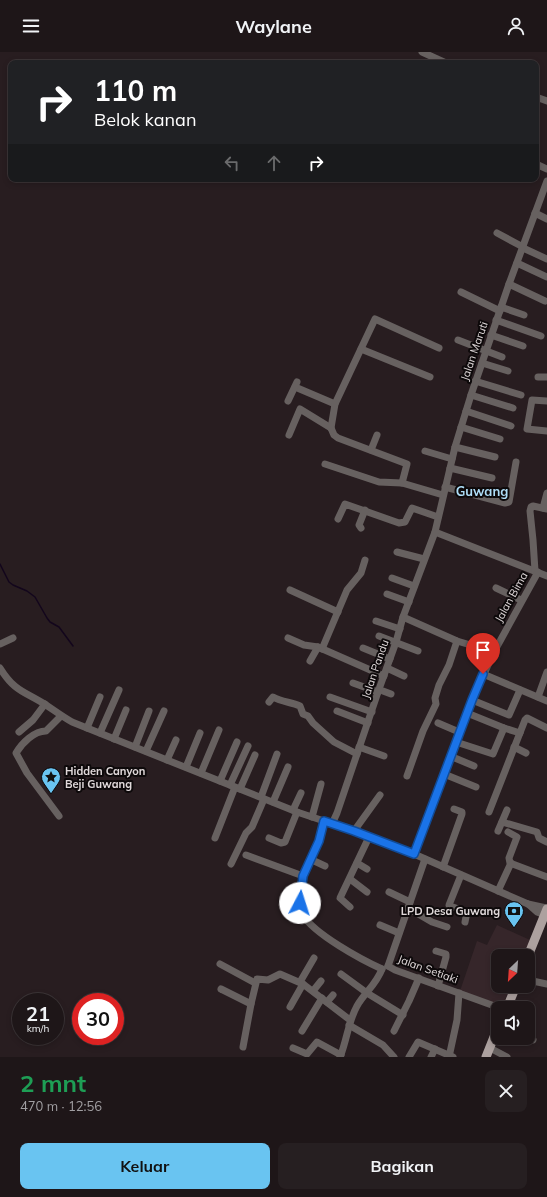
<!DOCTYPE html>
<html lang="id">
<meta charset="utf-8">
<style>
body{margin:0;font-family:Mulish,sans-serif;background:#261f21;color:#f1f3f6;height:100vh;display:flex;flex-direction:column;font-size:15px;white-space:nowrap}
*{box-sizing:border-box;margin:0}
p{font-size:13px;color:#a19fa2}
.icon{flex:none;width:22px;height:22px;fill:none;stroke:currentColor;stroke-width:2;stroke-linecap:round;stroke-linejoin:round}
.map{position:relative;height:1005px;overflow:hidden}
.panel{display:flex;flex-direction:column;background:#1e1618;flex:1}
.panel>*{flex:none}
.hud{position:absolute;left:8px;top:8px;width:531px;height:122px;border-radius:8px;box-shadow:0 2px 6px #0003,0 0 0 1px #3c3537;background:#202124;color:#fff;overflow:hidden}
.needle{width:26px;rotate:205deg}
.buttons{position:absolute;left:491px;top:897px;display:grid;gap:8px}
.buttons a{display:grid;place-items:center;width:44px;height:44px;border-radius:8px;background:#1e1618;box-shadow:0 2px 6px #0003,0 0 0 1px #3c3537;font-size:20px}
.speed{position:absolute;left:12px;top:941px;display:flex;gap:8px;font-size:20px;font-weight:700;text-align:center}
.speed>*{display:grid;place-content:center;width:52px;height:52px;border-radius:50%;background:#1e1618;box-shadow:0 2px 6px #0003,0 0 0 1px #3c3537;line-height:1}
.speed small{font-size:10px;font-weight:400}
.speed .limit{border:6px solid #d22;background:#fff;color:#111}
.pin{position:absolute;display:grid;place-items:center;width:34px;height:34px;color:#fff;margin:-41px -17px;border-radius:50% 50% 50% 0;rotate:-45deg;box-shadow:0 0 4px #0007}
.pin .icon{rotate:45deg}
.me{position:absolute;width:44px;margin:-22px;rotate:5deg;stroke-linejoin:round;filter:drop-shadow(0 0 3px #0008)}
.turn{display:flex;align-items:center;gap:14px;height:84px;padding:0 20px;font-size:18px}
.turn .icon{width:52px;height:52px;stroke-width:2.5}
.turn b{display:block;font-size:28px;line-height:34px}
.lanes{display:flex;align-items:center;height:38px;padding:0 20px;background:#0003;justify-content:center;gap:20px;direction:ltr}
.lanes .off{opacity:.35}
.round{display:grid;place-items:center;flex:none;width:42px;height:42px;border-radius:8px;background:#261f21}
.summary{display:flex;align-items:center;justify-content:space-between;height:68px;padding:0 20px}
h1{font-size:24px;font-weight:700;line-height:30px;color:#1e9e55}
.button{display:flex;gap:8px;margin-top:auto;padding:8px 20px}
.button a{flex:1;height:46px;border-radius:8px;background:#69c4f1;color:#111;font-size:16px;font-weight:700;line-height:46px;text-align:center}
.button a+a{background:#261f21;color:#f1f3f6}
header{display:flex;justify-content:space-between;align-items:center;height:52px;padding:0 20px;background:#1e1618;font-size:18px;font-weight:700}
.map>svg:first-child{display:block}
.built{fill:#36262a}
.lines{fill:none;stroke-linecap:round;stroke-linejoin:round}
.stream{stroke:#13061c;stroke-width:1.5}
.minor{stroke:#676160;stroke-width:7}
.major{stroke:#ada19f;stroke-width:9}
.route-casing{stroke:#114b97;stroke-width:10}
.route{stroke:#1a73e8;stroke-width:7}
.labels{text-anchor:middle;stroke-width:4;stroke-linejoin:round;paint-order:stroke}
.street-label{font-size:11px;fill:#e0d9da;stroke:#0d090a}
.poi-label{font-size:11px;font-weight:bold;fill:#e0d9da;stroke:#0d090a;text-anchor:start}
.quarter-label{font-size:13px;font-weight:bold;fill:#afdef8;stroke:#0d090a}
</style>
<header><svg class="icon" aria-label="menu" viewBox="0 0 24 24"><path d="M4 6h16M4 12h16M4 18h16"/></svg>Waylane<svg class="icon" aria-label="person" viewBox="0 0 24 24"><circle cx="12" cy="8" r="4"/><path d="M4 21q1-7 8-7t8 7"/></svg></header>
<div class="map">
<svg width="547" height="1005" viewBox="0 0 547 1005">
<rect width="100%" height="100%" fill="#281d20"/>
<path class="built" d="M 497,873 L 530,888 L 524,904 L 498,904 L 498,934 L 511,934 L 502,954 L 460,939 L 477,889 L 487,893 Z"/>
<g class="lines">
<path class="stream" d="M 0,512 L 9,530 L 13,533 L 27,539 L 35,545 L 47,566 L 50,570 L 59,575 L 73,594"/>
<g class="minor">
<path d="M 422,0 L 446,11"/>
<path d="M 536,45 L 547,49"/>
<path d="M 536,112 L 547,117"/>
<path d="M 535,161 L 547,167"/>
<path d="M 497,181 L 523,195"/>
<path d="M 523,196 L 547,207"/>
<path d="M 517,211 L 547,225"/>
<path d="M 509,232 L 545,249"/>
<path d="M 461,240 L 500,259"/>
<path d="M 501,255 L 524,263"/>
<path d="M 496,268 L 541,284"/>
<path d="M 491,283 L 523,294"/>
<path d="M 458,288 L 502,305"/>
<path d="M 361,297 L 430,325"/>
<path d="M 482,311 L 508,319"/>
<path d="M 538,325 L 547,325"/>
<path d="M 475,329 L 521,343"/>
<path d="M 295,335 L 335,352"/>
<path d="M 471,343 L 513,356"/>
<path d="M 288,349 L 297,330"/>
<path d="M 547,349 L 532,348 L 527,377 L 547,379"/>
<path d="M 466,359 L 511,374"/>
<path d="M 461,375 L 500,387"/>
<path d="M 331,376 L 335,352 L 375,267 L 439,296"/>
<path d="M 289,383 L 300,357 L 331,376 L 334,383 L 338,386 L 407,412 L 402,431"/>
<path d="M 455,395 L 495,405"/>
<path d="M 371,398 L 377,383"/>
<path d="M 425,399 L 452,407"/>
<path d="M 325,412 L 379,430 L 402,431 L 443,443"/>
<path d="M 450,416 L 492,426"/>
<path d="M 445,435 L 505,451 L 509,450 L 516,410"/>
<path d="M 543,456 L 547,441"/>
<path d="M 338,467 L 345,452 L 399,471 L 405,470 L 412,456 L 438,465"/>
<path d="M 361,476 L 359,473 L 365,458"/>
<path d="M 435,480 L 547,524"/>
<path d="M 397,500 L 424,507"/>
<path d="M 535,519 L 533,488 L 530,459 L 531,455 L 533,454 L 547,457"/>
<path d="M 392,526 L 414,534"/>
<path d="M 496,536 L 521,548"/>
<path d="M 290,538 L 338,560"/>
<path d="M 387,542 L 409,550"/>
<path d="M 403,565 L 457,589 L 494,600"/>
<path d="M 376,569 L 400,577"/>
<path d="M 379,584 L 418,599"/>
<path d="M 288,586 L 304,593 L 318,595 L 384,624"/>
<path d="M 0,592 L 13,586"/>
<path d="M 363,596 L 390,607"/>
<path d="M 322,597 L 347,538 L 361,521 L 365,508"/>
<path d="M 310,609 L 318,595"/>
<path d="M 0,616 C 15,640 24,639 46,653 C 55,659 63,665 72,670 L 297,760 L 354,779 L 414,802 L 528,852 L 547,856"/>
<path d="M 387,616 L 404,624"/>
<path d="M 483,622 L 547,649"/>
<path d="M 353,631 L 378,640"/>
<path d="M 383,639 L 391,642"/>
<path d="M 330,645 L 372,660"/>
<path d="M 538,645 L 547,620"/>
<path d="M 472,648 L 509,663 L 520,638"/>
<path d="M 269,650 L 273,645 C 282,650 291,650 300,654 L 303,662 L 308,664 L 313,671 L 334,690 L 357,702"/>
<path d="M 337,659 L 368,671"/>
<path d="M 467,661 L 504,676 L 520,681"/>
<path d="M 438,671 L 459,680"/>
<path d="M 87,676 L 100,645"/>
<path d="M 19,680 L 33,668 L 45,652"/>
<path d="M 100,681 L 119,638"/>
<path d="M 114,687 L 126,658"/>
<path d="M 456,690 L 493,702 L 504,676"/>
<path d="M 135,695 L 149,659"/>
<path d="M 359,695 L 384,704"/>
<path d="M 514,695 L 526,701"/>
<path d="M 146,699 L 164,659"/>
<path d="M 450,704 L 474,714"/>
<path d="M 167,708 L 176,688"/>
<path d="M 186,715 L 200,681"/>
<path d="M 201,721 L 219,678"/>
<path d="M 444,722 L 476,735"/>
<path d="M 407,724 L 423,679 L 436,652 L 435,646 L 439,633 L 449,613 L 457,589"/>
<path d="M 220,729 L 237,690"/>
<path d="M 230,733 L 248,694"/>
<path d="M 240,737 L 255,703"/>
<path d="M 261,745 L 277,702"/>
<path d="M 273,750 L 288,715"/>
<path d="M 293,758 L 301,741"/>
<path d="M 489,760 L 525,668 L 527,666 L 547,676"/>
<path d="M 59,764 L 27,721 L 16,701 C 22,691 34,679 46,679 L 61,664"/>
<path d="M 312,765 L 321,732"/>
<path d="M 324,769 C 322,776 322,784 319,790 C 314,801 306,812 303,824 C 300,835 298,853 303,863 C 314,882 362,908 382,917"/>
<path d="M 502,770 L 537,780 L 539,786 L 547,790"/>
<path d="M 332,772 L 337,761 L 378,640 L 396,590 L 403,565 L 435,480 L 455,395 L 471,343 L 509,232 L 547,129"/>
<path d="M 354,779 L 380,743"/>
<path d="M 498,779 L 507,758"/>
<path d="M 508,780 L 517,785 L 509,806 L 510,811 L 547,825"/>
<path d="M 215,786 L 235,735"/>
<path d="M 269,786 L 281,791 L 285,790 L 297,760"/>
<path d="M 414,802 L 472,648 L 494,600 L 538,520"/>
<path d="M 246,803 L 303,824"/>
<path d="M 310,807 L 325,814"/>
<path d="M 357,811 L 367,817"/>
<path d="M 231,812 L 246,781 L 252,775 L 264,747"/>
<path d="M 443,815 L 462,762 L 462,760 L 454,757"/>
<path d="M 461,823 L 449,853 L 450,854 L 467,860 L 465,870"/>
<path d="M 350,827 L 367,840"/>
<path d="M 498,839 L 511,811"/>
<path d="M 389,840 L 410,850"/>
<path d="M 528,852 L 537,860 L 545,863"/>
<path d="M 350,855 L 340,846 L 369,785"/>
<path d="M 408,856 L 432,870 L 447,875"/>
<path d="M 380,873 L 399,881"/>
<path d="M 436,899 L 446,902 L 446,905 L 438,934"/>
<path d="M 220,912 L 255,931"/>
<path d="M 388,914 L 395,918 L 500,956"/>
<path d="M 388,914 L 425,807"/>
<path d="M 341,922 L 367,941 L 403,963"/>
<path d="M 528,928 L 547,932"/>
<path d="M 300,930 L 314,906"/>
<path d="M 221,937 L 251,952"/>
<path d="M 313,939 L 321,929"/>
<path d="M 327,950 L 333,943"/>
<path d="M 290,955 L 303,932"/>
<path d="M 528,965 L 532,967"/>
<path d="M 349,973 L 383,993 L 394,1005"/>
<path d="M 302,979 L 322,946"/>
<path d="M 394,979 L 409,949 L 419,926"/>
<path d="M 528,986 L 533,988"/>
<path d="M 243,995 L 251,952 L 257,927 L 268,928 L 280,922 L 303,932 L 350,968"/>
<path d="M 293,996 L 307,1002 L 317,990 L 341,1003"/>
<path d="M 490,996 L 507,1005"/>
<path d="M 340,1005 C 347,988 348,970 357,954 C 365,940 376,933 382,917"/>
<path d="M 409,1005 L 418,990 L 453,1005"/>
<path d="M 431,1005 L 435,997"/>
<path d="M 449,1005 L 457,968 L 459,941"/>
</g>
<g class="major">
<path d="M 528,904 L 547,857"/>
<path d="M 507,956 L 516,934"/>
<path d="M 486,1005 L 498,975"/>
</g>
</g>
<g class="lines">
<defs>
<path id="route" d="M 300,851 L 303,824 L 319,789 L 324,769 L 354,779 L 414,802 L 472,648 L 483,622"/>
</defs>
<use href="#route" class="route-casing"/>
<use href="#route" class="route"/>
</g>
<defs>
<symbol id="sight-pin" viewBox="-11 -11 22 30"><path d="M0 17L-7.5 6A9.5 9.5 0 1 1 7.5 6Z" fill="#69c4f1" stroke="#0d090a"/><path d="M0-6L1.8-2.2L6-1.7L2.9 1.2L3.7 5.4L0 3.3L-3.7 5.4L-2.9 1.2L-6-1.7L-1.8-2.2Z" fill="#111"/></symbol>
<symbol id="bank-pin" viewBox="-11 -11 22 30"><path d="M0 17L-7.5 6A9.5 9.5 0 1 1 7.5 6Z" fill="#69c4f1" stroke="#0d090a"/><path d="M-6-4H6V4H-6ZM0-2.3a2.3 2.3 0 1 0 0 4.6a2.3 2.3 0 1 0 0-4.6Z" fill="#111"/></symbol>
</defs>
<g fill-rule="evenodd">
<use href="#sight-pin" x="40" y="714" width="22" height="30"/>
<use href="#bank-pin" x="503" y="848" width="22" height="30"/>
</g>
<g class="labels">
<g class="street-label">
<text transform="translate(474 299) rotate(-71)" y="4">Jalan Maruti</text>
<text transform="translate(511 545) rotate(-61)" y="4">Jalan Bima</text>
<text transform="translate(375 617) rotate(-71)" y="4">Jalan Pandu</text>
<text transform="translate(428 917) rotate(20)" y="4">Jalan Setiaki</text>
</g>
<g class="poi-label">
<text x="65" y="723">Hidden Canyon<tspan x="65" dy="13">Beji Guwang</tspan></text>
<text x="500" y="863" text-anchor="end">LPD Desa Guwang</text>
</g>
<g class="quarter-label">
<text x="482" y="444">Guwang</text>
</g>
</g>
</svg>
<div class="buttons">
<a><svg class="needle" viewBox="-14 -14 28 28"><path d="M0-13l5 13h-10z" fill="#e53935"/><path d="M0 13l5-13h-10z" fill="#a19fa2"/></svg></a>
<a><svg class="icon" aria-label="sound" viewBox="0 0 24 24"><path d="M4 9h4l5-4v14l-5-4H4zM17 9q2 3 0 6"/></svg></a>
</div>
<div class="speed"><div>21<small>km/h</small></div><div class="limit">30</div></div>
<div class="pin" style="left:483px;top:622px;background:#d93025"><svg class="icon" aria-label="arrive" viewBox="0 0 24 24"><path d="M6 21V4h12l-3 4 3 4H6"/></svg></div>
<svg class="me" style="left:300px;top:851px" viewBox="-20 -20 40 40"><circle r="19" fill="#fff"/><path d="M0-13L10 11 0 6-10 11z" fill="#1a73e8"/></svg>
<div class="hud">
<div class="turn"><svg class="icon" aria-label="right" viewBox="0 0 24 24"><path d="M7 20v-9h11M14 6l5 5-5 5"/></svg><div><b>110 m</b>Belok kanan</div></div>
<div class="lanes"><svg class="icon off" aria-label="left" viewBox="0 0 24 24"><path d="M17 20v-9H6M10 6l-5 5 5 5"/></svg><svg class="icon off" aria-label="ahead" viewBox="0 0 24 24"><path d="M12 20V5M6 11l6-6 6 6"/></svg><svg class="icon" aria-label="right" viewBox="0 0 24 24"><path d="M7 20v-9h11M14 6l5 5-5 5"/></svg></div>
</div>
</div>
<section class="panel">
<div class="summary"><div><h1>2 mnt</h1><p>470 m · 12:56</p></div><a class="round"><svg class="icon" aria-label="close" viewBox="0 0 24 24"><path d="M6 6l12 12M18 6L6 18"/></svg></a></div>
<div class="button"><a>Keluar</a><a>Bagikan</a></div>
</section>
